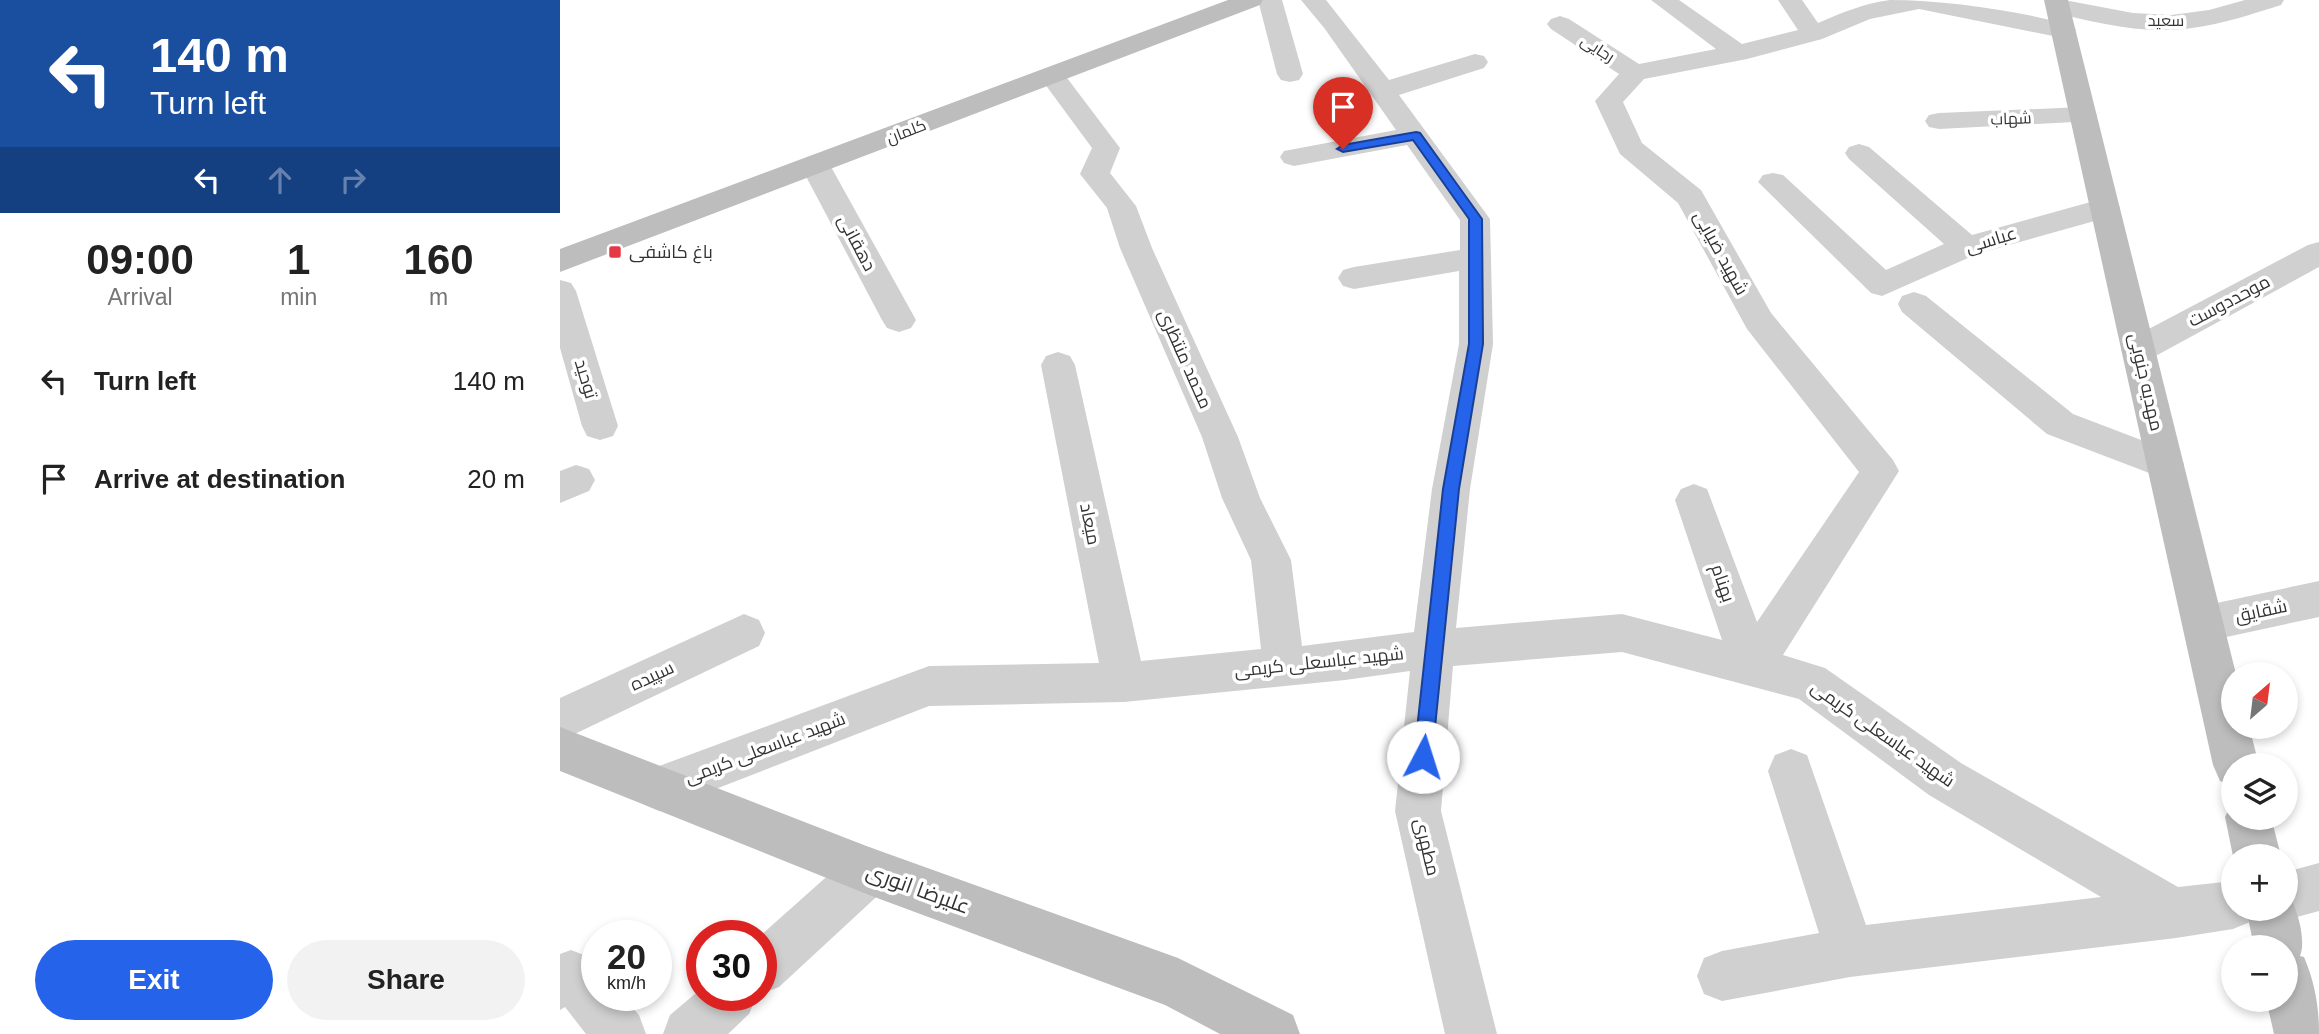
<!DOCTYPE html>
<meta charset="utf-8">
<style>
body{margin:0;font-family:Helvetica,Cairo,sans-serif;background:#f2f2f2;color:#222;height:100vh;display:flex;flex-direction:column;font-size:26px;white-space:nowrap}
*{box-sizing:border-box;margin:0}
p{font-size:23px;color:#767676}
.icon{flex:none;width:38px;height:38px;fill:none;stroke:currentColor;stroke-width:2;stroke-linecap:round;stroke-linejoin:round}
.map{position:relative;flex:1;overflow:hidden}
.details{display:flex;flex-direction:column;background:#fff;width:560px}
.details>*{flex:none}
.top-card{background:#1a4fa0;color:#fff;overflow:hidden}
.needle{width:46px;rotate:28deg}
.fabs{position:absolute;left:1661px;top:662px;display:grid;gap:14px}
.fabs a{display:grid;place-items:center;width:77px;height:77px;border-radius:50%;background:#fff;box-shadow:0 4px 10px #0003;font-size:35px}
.speed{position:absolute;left:21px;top:920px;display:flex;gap:14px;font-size:35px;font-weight:700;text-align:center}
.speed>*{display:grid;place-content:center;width:91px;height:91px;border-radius:50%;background:#fff;box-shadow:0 4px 10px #0003;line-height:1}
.speed small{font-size:18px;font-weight:400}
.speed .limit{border:10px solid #d22;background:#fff;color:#111}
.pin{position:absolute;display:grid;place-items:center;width:60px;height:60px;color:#fff;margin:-72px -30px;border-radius:50% 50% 50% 0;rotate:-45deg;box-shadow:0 0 7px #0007}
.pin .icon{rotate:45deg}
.me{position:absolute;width:77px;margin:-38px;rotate:5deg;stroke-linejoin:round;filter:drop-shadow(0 0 5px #0008)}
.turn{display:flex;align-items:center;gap:24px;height:147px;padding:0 35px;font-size:32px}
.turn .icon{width:91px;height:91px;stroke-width:2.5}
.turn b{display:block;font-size:49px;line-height:60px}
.lanes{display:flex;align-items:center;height:66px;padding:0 35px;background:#0003;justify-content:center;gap:35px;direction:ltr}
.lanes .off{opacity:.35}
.eta{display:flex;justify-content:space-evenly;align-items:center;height:119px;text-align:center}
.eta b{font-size:42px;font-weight:700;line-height:49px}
.action{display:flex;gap:14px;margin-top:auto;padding:14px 35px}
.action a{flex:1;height:80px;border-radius:42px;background:#2563eb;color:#fff;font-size:28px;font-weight:700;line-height:80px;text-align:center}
.action a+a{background:#f2f2f2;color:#222}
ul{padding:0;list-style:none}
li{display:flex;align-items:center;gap:21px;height:98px;padding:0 35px}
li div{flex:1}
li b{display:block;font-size:26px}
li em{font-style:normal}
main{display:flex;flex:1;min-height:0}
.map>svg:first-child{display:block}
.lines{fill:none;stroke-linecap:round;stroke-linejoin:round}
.street{fill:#d0d0d0;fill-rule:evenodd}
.secondary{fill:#bdbdbd;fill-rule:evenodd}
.route{fill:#2563eb;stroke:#184099;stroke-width:2}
.poi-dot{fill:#e63946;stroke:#fff;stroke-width:2.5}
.labels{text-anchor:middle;stroke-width:7;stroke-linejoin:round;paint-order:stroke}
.far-street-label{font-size:16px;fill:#333;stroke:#fff}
.street-label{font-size:18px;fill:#333;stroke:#fff}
.poi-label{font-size:18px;fill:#333;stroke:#fff;text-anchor:start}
.near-street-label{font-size:21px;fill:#333;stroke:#fff}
</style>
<main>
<section class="details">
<div class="top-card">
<div class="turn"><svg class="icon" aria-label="left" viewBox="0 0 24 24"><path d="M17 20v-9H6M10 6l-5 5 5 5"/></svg><div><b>140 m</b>Turn left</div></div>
<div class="lanes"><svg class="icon" aria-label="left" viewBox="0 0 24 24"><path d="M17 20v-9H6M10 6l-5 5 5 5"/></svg><svg class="icon off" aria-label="ahead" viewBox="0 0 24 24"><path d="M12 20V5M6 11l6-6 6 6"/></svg><svg class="icon off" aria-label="right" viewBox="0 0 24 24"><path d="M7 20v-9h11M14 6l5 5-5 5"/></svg></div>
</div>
<div class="eta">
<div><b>09:00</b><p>Arrival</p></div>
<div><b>1</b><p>min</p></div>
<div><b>160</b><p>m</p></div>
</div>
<ul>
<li><svg class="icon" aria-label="left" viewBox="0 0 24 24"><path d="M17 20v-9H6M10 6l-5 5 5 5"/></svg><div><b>Turn left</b></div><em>140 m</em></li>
<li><svg class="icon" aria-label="arrive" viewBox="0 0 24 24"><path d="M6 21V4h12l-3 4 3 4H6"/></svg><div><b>Arrive at destination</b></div><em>20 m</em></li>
</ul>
<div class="action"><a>Exit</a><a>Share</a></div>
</section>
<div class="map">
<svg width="1759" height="1034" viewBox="0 0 1759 1034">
<rect width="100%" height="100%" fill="#fff"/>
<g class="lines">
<g class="street">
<path d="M 698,0 L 722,0 L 743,74 L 739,80 L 730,82 L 721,80 L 717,74 Z"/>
<path d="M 741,0 L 766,0 L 829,80 L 915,54 L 924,56 L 928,62 L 924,68 L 839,95 L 930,219 L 933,344 L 910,489 L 896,628 L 1062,614 L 1162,640 L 1115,500 L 1121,489 L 1134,484 L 1147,489 L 1197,622 L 1299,472 L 1187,329 L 1118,203 L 1060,154 L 1035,101 L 1059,74 L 991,29 L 987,24 L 991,19 L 1000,16 L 1009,19 L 1079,64 L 1156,49 L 1091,0 L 1119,0 L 1182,44 L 1238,30 L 1218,0 L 1242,0 L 1258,23 C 1282,13 1304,3 1330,0 C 1387,0 1457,11 1512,25 L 1516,30 L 1512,35 L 1503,38 L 1359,9 L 1310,19 L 1262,39 L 1187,59 L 1084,79 L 1063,102 L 1082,143 L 1141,190 L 1211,313 L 1333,460 L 1339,471 L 1223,655 L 1265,668 L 1401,763 L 1618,887 L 1673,881 L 1673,908 L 1696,908 L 1690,922 L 1673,929 L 1616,938 L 1290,977 L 1162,1001 L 1144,994 L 1137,976 L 1144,958 L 1162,951 L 1259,933 L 1208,771 L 1215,755 L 1231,749 L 1247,755 L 1306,925 L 1541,897 L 1369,795 L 1239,699 L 1062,652 L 893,666 L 881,811 L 937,1034 L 885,1034 L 835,811 L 850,671 L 785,680 L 564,702 L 369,706 L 99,811 L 83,804 L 76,788 L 83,772 L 369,666 L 539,663 L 481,365 L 486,356 L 498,352 L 510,356 L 515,365 L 581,661 L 701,649 L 691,560 L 662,498 L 642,437 L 560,248 L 547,208 L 520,174 L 532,148 L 479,76 L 483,70 L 492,68 L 501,70 L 560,148 L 550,173 L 576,206 L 592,248 L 678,437 L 700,498 L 731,560 L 742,646 L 854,632 L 872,489 L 899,344 L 899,271 L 794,289 L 783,286 L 778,278 L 783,270 L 794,267 L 900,250 L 900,220 L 847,145 L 734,166 L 724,163 L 720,157 L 724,151 L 836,130 L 765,29 Z"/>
<path d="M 1504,0 L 1573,13 L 1611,15 L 1649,10 L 1685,0 L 1724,0 L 1721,5 C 1692,14 1663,24 1632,28 C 1585,35 1535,23 1489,11 L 1486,6 L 1489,1 Z"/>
<path d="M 1523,107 L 1533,109 L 1537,115 L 1533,121 L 1379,129 L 1369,127 L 1365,121 L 1369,115 L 1379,113 Z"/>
<path d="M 1299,144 L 1309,147 L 1412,235 L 1545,198 L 1556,201 L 1560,208 L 1556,215 L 1417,254 L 1322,296 L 1311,293 L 1198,182 L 1203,175 L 1213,173 L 1223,175 L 1326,270 L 1384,244 L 1289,159 L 1285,153 L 1289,147 Z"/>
<path d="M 255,156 L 265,159 L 270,165 L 356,320 L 351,328 L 339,332 L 327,328 L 322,320 L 240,165 L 245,159 Z"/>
<path d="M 1759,242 L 1759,267 L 1590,359 L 1578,362 L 1566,359 L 1561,350 L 1566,341 L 1748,245 Z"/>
<path d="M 0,280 L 11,283 L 16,291 L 58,426 L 53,436 L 40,440 L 27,436 L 22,426 L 0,348 Z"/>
<path d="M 1354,292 L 1366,296 L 1513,414 L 1618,454 L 1624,464 L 1618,474 L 1605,479 L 1487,434 L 1342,312 L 1338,304 L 1342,296 Z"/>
<path d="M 16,465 L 29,469 L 35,480 L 29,491 L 0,503 L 0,471 Z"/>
<path d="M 1759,581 L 1759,617 L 1643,642 L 1628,637 L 1622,624 L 1628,611 L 1643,606 Z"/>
<path d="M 184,614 L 199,620 L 205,633 L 199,646 L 0,741 L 0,698 Z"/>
<path d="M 309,847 L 326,854 L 333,871 L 326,888 L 219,987 L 201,994 L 200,936 L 292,854 Z"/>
<path d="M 1759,863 L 1759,911 L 1726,920 L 1709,913 L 1707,908 L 1726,908 L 1726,872 Z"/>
<path d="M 11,950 L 29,957 L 37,966 L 37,996 L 62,996 L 79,1015 L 86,1034 L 26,1034 L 5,1007 L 0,1010 L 0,954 Z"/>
<path d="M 142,988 L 142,996 L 197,996 L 189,1014 L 168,1034 L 103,1034 L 110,1015 Z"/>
</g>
<g class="secondary">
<path d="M 668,0 L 703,0 L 700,5 L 0,272 L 0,249 Z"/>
<path d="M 1484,0 L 1508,0 L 1676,674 L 1673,674 L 1673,726 L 1689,726 L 1699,765 L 1673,765 L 1673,786 L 1660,781 L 1653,765 Z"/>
<path d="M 0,727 L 309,847 L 618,958 L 733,1015 L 740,1034 L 660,1034 L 605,1005 L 309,895 L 0,771 Z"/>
<path d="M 1673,800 L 1673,817 L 1711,817 L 1721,856 L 1673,856 L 1665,817 Z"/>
<path d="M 1726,890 C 1736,904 1747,939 1740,956 L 1744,957 C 1755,983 1759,1006 1759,1034 L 1714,1034 L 1706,999 L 1726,999 L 1726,947 L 1694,947 L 1686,908 L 1726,908 Z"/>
</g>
</g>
<path class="route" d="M 856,132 L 860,133 L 922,219 L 923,344 L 899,489 L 872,757 L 870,763 L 863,766 L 857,763 L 854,757 L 883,489 L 909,344 L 909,219 L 853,140 L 783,152 L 777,149 L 783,145 Z"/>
<rect class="poi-dot" x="48" y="245" width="14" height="14" rx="3.5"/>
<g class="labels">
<g class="far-street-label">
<text x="1606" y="26">سعید</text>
<text transform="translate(1038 48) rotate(33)" y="6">رجایی</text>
<text transform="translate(1451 118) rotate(-2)" y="6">شهاب</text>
<text transform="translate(346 131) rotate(-21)" y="6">کلمان</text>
</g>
<g class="street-label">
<text transform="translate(1431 240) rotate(-17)" y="6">عباسی</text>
<text transform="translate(297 243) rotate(62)" y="6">دهقانی</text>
<text transform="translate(1161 253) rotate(61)" y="6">شهید ضیایی</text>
<text transform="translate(1669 301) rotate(-28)" y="6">موحددوست</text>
<text transform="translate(625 359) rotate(66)" y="6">محمد منتظری</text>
<text transform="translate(26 379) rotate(73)" y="6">توحید</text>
<text transform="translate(1586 382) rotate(77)" y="6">مهدیه جنوبی</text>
<text transform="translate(530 524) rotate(79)" y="6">میعاد</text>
<text transform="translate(1163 583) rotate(71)" y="6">بهنام</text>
<text transform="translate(1701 611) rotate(-12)" y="6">شقایق</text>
<text transform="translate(759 662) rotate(-6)" y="6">شهید عباسعلی کریمی</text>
<text transform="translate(92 676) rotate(-25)" y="6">سپیده</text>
<text transform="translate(1323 734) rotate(35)" y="6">شهید عباسعلی کریمی</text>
<text transform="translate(205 748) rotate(-21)" y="6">شهید عباسعلی کریمی</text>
<text transform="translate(867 847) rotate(77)" y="6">مطهری</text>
</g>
<g class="poi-label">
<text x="69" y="258">باغ کاشفی</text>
</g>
<g class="near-street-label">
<text transform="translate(358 889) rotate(20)" y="7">علیرضا انوری</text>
</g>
</g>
</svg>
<div class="fabs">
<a><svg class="needle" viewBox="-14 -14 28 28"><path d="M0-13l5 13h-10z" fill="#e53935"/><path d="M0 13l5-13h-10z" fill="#767676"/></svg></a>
<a><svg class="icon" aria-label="layers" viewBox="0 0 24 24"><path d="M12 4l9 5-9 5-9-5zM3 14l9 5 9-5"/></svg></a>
<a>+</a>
<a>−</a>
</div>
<div class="speed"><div>20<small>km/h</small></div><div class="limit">30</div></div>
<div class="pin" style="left:783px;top:149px;background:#d93025"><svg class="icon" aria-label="arrive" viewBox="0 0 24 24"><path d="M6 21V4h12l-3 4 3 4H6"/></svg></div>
<svg class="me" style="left:863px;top:757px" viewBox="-20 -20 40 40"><circle r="19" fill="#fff"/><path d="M0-13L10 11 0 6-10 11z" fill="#2563eb"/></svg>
</div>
</main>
